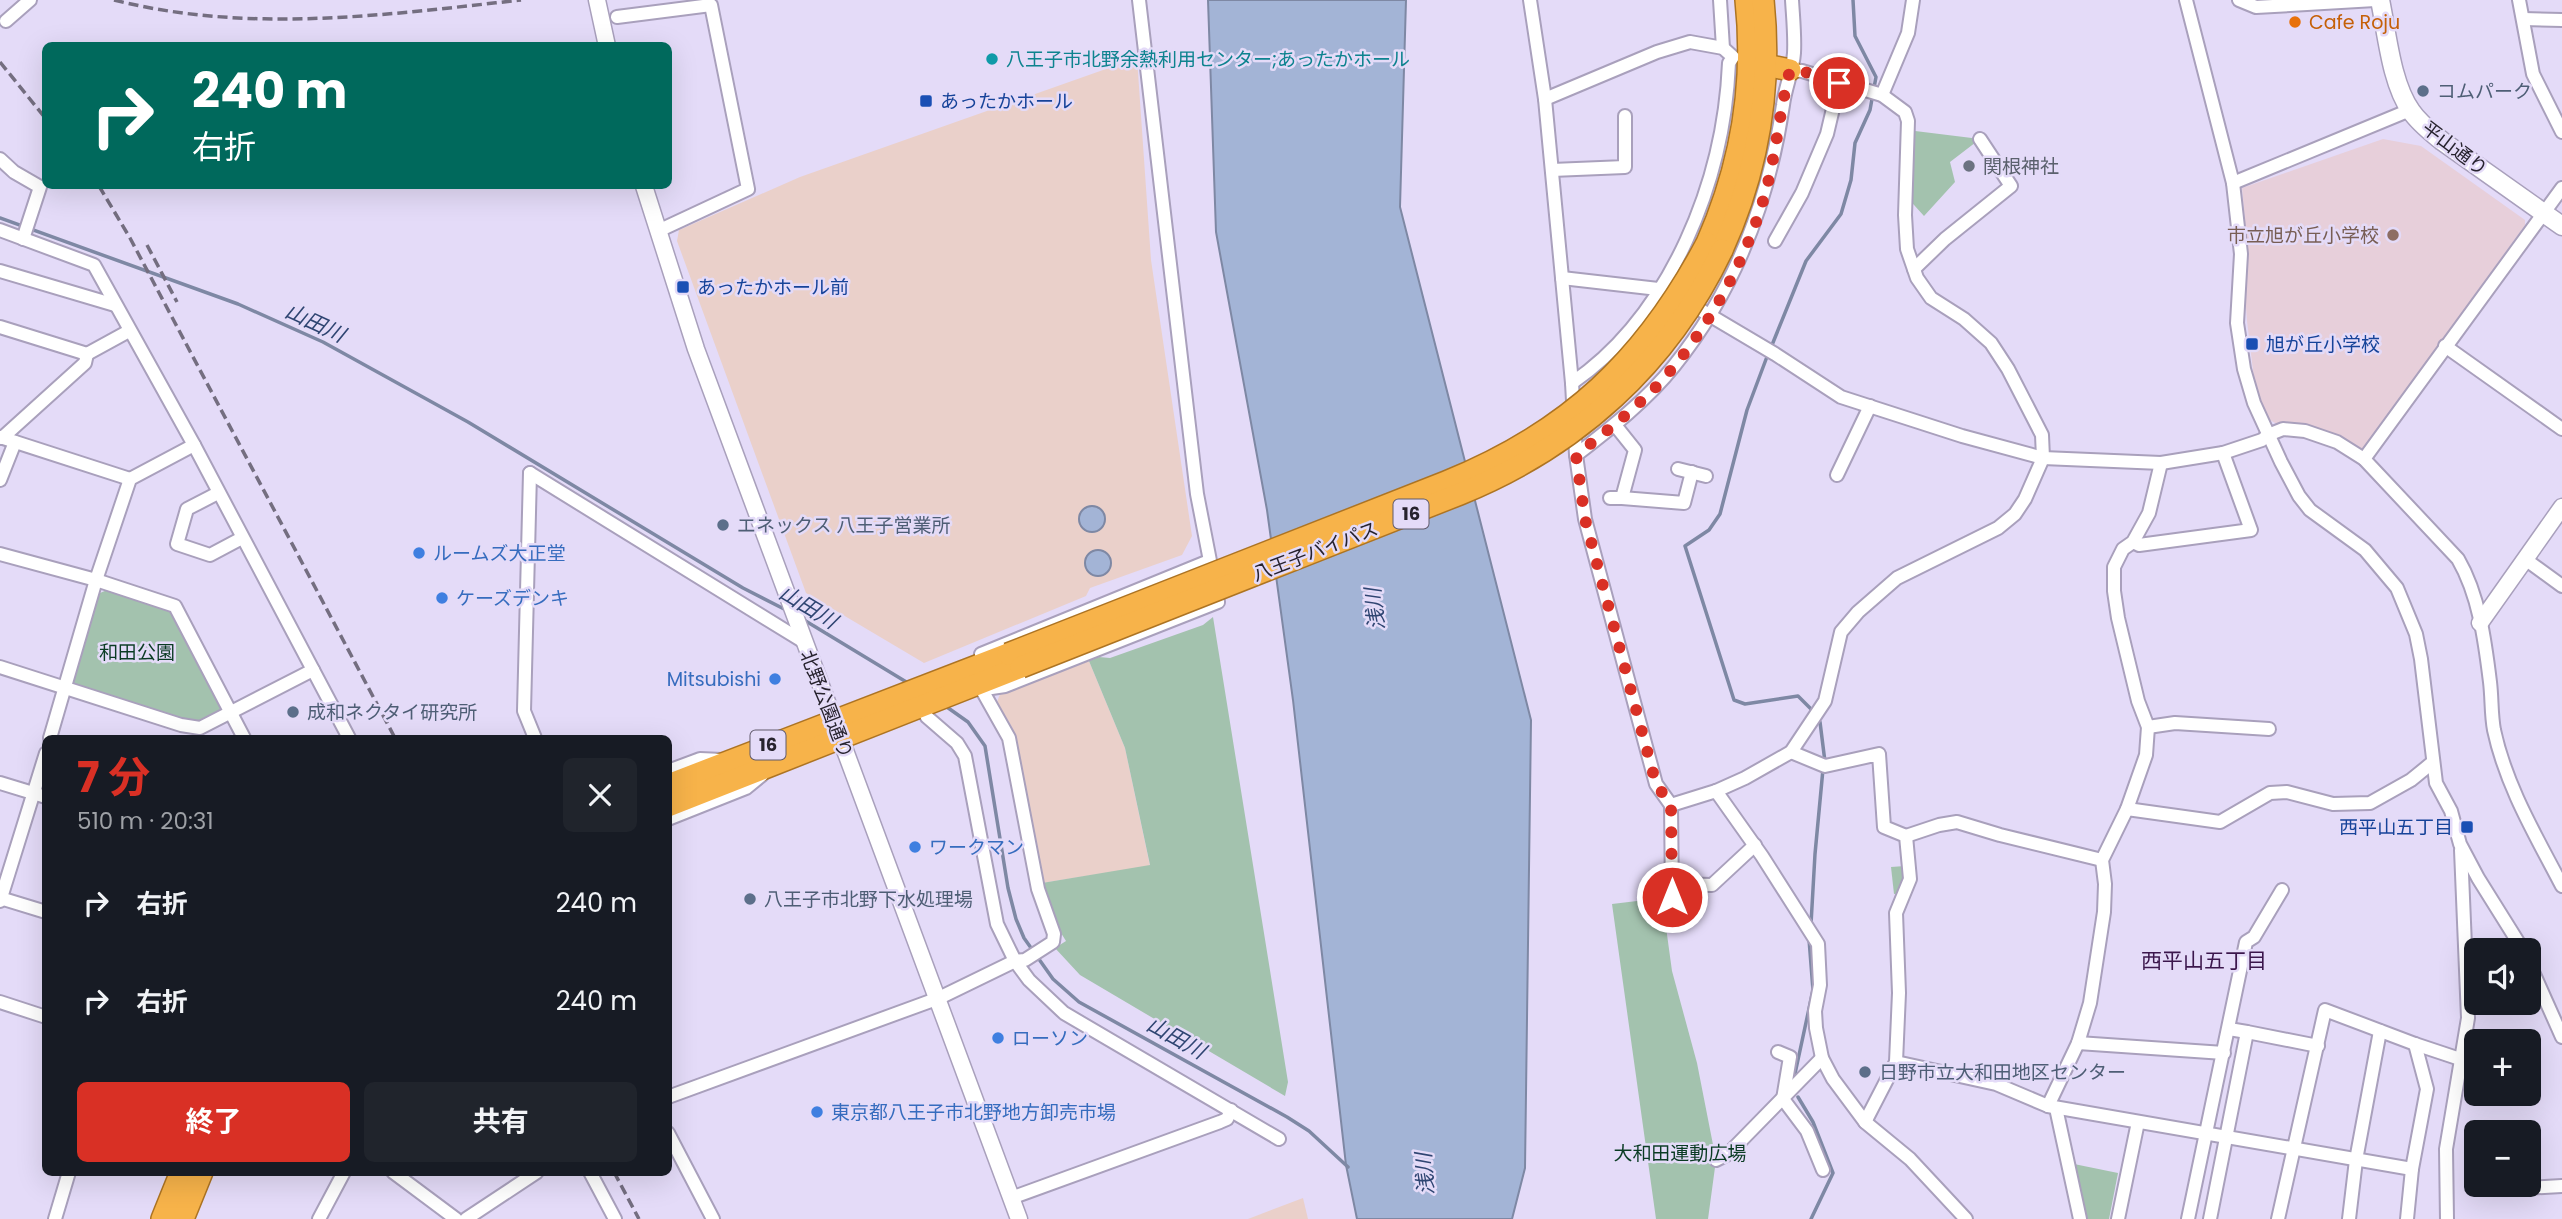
<!DOCTYPE html>
<html lang="ja">
<meta charset="utf-8">
<style>
body{margin:0;font-family:Poppins,"Noto Sans JP",sans-serif;background:#20242c;color:#f1f3f6;height:100vh;display:flex;flex-direction:column;font-size:26px;white-space:nowrap}
*{box-sizing:border-box;margin:0}
p{font-size:23px;color:#9ea1a6}
.icon{flex:none;width:38px;height:38px;fill:none;stroke:currentColor;stroke-width:2;stroke-linecap:round;stroke-linejoin:round}
.map{position:relative;flex:1;overflow:hidden}
.drawer{position:absolute;left:42px;top:735px;width:630px;height:441px;display:flex;flex-direction:column;background:#171b24;border-radius:10px;box-shadow:0 7px 28px #0002}
.drawer>*{flex:none}
.banner{position:absolute;left:42px;top:42px;width:630px;height:147px;border-radius:10px;box-shadow:0 7px 28px #0002;background:#00695c;color:#fff;overflow:hidden}
.fabs{position:absolute;left:2464px;top:938px;display:grid;gap:14px}
.fabs a{display:grid;place-items:center;width:77px;height:77px;border-radius:10px;background:#171b24;box-shadow:0 7px 28px #0002;font-size:35px}
.pin{position:absolute;display:grid;place-items:center;width:60px;height:60px;color:#fff;margin:-30px;border:4px solid #fff;border-radius:50%;box-shadow:0 2px 7px #0007}
.me{position:absolute;width:77px;margin:-38px;rotate:0deg;stroke-linejoin:round;filter:drop-shadow(0 0 5px #0008)}
.turn{display:flex;align-items:center;gap:24px;height:147px;padding:0 35px;font-size:32px}
.turn .icon{width:91px;height:91px;stroke-width:2.5}
.turn b{display:block;font-size:49px;line-height:60px}
.round{display:grid;place-items:center;flex:none;width:74px;height:74px;border-radius:10px;background:#20242c}
.headline{display:flex;align-items:center;justify-content:space-between;height:119px;padding:0 35px}
h1{font-size:42px;font-weight:700;line-height:52px;color:#d93025}
.action{display:flex;gap:14px;margin-top:auto;padding:14px 35px}
.action a{flex:1;height:80px;border-radius:10px;background:#d93025;color:#fff;font-size:28px;font-weight:700;line-height:80px;text-align:center}
.action a+a{background:#20242c;color:#f1f3f6}
ul{padding:0;list-style:none}
li{display:flex;align-items:center;gap:21px;height:98px;padding:0 35px}
li div{flex:1}
li b{display:block;font-size:26px}
li em{font-style:normal}
.map>svg:first-child{display:block}
.industrial{fill:#ead0ca}
.education{fill:#e7cfda}
.green{fill:#a3c2ae}
.water{fill:#a3b4d6;stroke:#7e88a4;stroke-width:2}
.lines{fill:none;stroke-linecap:round;stroke-linejoin:round}
.stream{stroke:#7e88a4;stroke-width:3.5}
.minor-casing{stroke:#a9a0bc;stroke-width:16}
.tertiary-casing{stroke:#a9a0bc;stroke-width:19}
.secondary-casing{stroke:#a9a0bc;stroke-width:21}
.trunk-casing{stroke:#ad7423;stroke-width:24}
.minor{stroke:#fff;stroke-width:12}
.tertiary{stroke:#fff;stroke-width:16}
.secondary{stroke:#fff;stroke-width:18}
.trunk{stroke:#f7b34a;stroke-width:21}
.rail{stroke:#746e80;stroke-width:3.5;stroke-dasharray:10 5;stroke-linecap:butt}
.trunk-bridge-casing{stroke:#ad7423;stroke-width:24;stroke-linecap:butt}
.trunk-bridge{stroke:#f7b34a;stroke-width:21}
.route{stroke:#d93025;stroke-width:12;stroke-dasharray:0 21.6}
.food-dot{fill:#e8710a;stroke:#e4dbf8;stroke-width:2.5}
.culture-dot{fill:#0f9aa8;stroke:#e4dbf8;stroke-width:2.5}
.service-dot{fill:#5c6f8a;stroke:#e4dbf8;stroke-width:2.5}
.transit-dot{fill:#1a4fb4;stroke:#e4dbf8;stroke-width:2.5}
.worship-dot{fill:#6b7280;stroke:#e4dbf8;stroke-width:2.5}
.education-dot{fill:#8d6e63;stroke:#e4dbf8;stroke-width:2.5}
.shop-dot{fill:#3f7fe0;stroke:#e4dbf8;stroke-width:2.5}
.labels{text-anchor:middle;stroke-width:5;stroke-linejoin:round;paint-order:stroke}
.shield{fill:#e4dbf8;stroke:#605a6b;stroke-width:2}
.shield-label{font-size:18px;font-weight:bold;fill:#27232e}
.food-label{font-size:19px;fill:#c56008;stroke:#e4dbf8;text-anchor:start}
.culture-label{font-size:19px;fill:#0d838f;stroke:#e4dbf8;text-anchor:start}
.service-label{font-size:19px;fill:#4e5e75;stroke:#e4dbf8;text-anchor:start}
.transit-label{font-size:19px;fill:#164399;stroke:#e4dbf8;text-anchor:start}
.street-label{font-size:19px;fill:#27232e;stroke:#e4dbf8}
.worship-label{font-size:19px;fill:#5b616d;stroke:#e4dbf8;text-anchor:start}
.education-label{font-size:19px;fill:#785e54;stroke:#e4dbf8;text-anchor:end}
.shop-label{font-size:19px;fill:#366cbe;stroke:#e4dbf8;text-anchor:start}
.park-label{font-size:19px;fill:#0a3b23;stroke:#e4dbf8}
.water-label{font-size:21px;font-style:italic;fill:#2f4572;stroke:#e4dbf8}
.neighbourhood-label{font-size:21px;fill:#3b164c;stroke:#e4dbf8}
</style>
<div class="map">
<svg width="2562" height="1219" viewBox="0 0 2562 1219">
<rect width="100%" height="100%" fill="#e4dbf8"/>
<g class="industrial">
<path d="M 1137,58 L 1151,260 L 1192,536 L 1182,555 L 1090,588 L 1086,596 L 924,663 L 806,593 L 677,241 L 679,230 L 800,177 Z"/>
<path d="M 1089,661 L 1125,748 L 1150,866 L 1042,883 L 1013,729 L 997,702 L 1000,694 Z"/>
<path d="M 1303,1198 L 1308,1219 L 1248,1219 Z"/>
</g>
<path class="education" d="M 2383,139 L 2421,146 L 2525,220 L 2525,225 L 2365,448 L 2358,448 L 2342,436 L 2297,423 L 2277,424 L 2266,418 L 2256,395 L 2247,321 L 2245,292 L 2248,256 L 2242,188 Z"/>
<g class="green">
<path d="M 1907,130 L 1980,139 L 1950,162 L 1955,182 L 1924,216 L 1905,195 Z"/>
<path d="M 107,590 L 170,608 L 223,706 L 222,711 L 201,726 L 75,685 L 72,681 L 100,593 Z"/>
<path d="M 1213,617 L 1288,1082 L 1285,1096 L 1080,975 L 1055,948 L 1066,941 L 1056,925 L 1042,883 L 1150,865 L 1125,748 L 1089,661 L 1099,657 L 1110,658 L 1203,625 Z"/>
<path d="M 1905,866 L 1906,884 L 1902,893 L 1894,894 L 1891,867 Z"/>
<path d="M 1662,898 L 1672,971 L 1697,1063 L 1716,1160 L 1708,1219 L 1656,1219 L 1612,904 Z"/>
<path d="M 2074,1164 L 2118,1173 L 2109,1219 L 2085,1219 Z"/>
</g>
<g class="water">
<path d="M 1208,0 L 1406,0 L 1400,207 L 1531,720 L 1525,1168 L 1512,1219 L 1357,1219 L 1346,1165 L 1293,700 L 1267,510 L 1216,232 Z"/>
<circle cx="1092" cy="519" r="13"/>
<circle cx="1098" cy="563" r="13"/>
</g>
<g class="lines">
<g class="stream">
<path d="M 0,218 L 238,304 L 323,342 L 468,422 L 743,588 L 788,611"/>
<path d="M 1772,345 L 1806,261 L 1841,214 L 1851,180 L 1855,143 L 1870,110 L 1876,77 L 1855,36 L 1853,0"/>
<path d="M 1768,354 L 1747,410 L 1720,514 L 1709,530 L 1685,546 L 1734,700 L 1745,704 L 1798,696 L 1813,711"/>
<path d="M 804,620 L 908,683"/>
<path d="M 944,705 L 968,722 L 985,746 L 1008,888 L 1016,919 L 1024,938 L 1053,979 L 1079,1002 L 1287,1117 L 1309,1131 L 1348,1167"/>
<path d="M 1820,722 L 1825,762"/>
<path d="M 1811,924 L 1815,854 L 1823,769"/>
<path d="M 1793,1083 L 1813,990 L 1809,939"/>
<path d="M 1798,1097 L 1813,1122 L 1833,1173 L 1811,1219"/>
</g>
<defs>
<g id="minor">
<path d="M 1530,0 L 1545,99 L 1572,383 L 1576,455 L 1585,519 L 1656,784 L 1671,805 L 1672,897 L 1662,898"/>
<path d="M 1720,0 L 1723,48"/>
<path d="M 2186,0 L 2233,183 L 2241,254 L 2237,323 L 2244,369 L 2254,403 L 2281,462 L 2299,496 L 2310,510 L 2365,550 L 2397,588 L 2416,634 L 2421,659 L 2436,783 L 2451,811 L 2460,844 L 2478,878 L 2523,950"/>
<path d="M 2239,0 L 2256,7 L 2375,0"/>
<path d="M 2519,0 L 2533,74 L 2562,132"/>
<path d="M 617,17 L 711,5 L 748,189 L 658,231"/>
<path d="M 2523,19 L 2562,20"/>
<path d="M 6,21 L 30,0"/>
<path d="M 1882,95 L 1908,33 L 1913,0"/>
<path d="M 1545,99 L 1657,52 L 1690,42 L 1723,48 L 1733,57 L 1729,63 C 1724,180 1672,314 1572,383"/>
<path d="M 0,159 L 14,172 L 40,187 L 23,239"/>
<path d="M 1552,170 L 1625,167 L 1625,116"/>
<path d="M 2233,183 L 2410,110"/>
<path d="M 0,230 L 94,265 L 194,445 L 349,738"/>
<path d="M 1775,241 L 1802,193 L 1827,134 L 1839,83"/>
<path d="M 1914,269 L 1945,239 L 2011,186 L 1980,139"/>
<path d="M 0,271 L 115,305"/>
<path d="M 1562,278 L 1667,290 L 1775,354 L 1841,397 L 1962,436 L 2043,458 L 2161,463 L 2223,453 L 2262,440 L 2268,435 L 2283,429 L 2305,431 L 2337,442 L 2364,459 L 2458,559 C 2479,595 2485,641 2490,682 C 2492,698 2491,714 2494,730 C 2506,786 2536,836 2562,886"/>
<path d="M 0,327 L 87,354 L 129,331"/>
<path d="M 2445,346 L 2562,429"/>
<path d="M 0,437 L 130,479"/>
<path d="M 2,438 L 85,363 L 87,354"/>
<path d="M 1576,455 C 1611,428 1647,400 1674,366 C 1735,290 1769,200 1783,105 C 1785,88 1793,70 1794,53 C 1795,36 1793,17 1792,0"/>
<path d="M 2364,459 L 2562,188"/>
<path d="M 1678,469 L 1706,476"/>
<path d="M 530,473 L 804,642"/>
<path d="M 530,473 L 524,711 L 535,738"/>
<path d="M 1837,475 L 1870,406"/>
<path d="M 0,480 L 15,442"/>
<path d="M 218,493 L 187,509 L 177,544 L 210,555 L 242,538"/>
<path d="M 1610,498 L 1622,498 L 1635,450 L 1615,425"/>
<path d="M 1622,498 L 1684,503 L 1692,472"/>
<path d="M 2133,542 L 2139,545 L 2251,530 L 2223,453"/>
<path d="M 0,554 L 96,580 L 175,606 L 244,738"/>
<path d="M 2525,559 L 2562,586"/>
<path d="M 981,654 L 1209,561"/>
<path d="M 0,667 L 181,725 L 200,728 L 313,670"/>
<path d="M 985,689 L 1005,686 L 1218,602 L 1197,494 L 1139,0"/>
<path d="M 922,708 L 927,717 L 957,743 L 965,756 L 997,924 L 1015,961 L 1029,980 L 1064,1013 L 1279,1139"/>
<path d="M 2148,727 L 2175,723 L 2269,729"/>
<path d="M 50,738 L 96,580 L 130,479 L 194,445"/>
<path d="M 1791,752 L 1825,766 L 1879,754 L 1884,827 L 1906,836 L 1910,879 L 1896,913 L 1899,993 L 1896,1062 L 1865,1122"/>
<path d="M 668,771 L 700,759 L 722,760"/>
<path d="M 0,783 L 46,797"/>
<path d="M 1716,791 L 1745,778 L 1791,752 L 1825,701 L 1841,632 L 1858,612 L 1897,578 L 1998,528 L 2015,514 L 2025,499 L 2043,458 L 2042,435 L 2008,369 L 1991,343 L 1964,319 L 1931,298 L 1917,278 L 1907,249 L 1905,215 L 1908,121 L 1905,112 L 1882,95 L 1802,71 L 1790,70"/>
<path d="M 1671,805 L 1716,791 L 1762,856 L 1818,944 L 1820,985 L 1815,1011 L 1816,1028 L 1822,1058 L 1833,1079 L 1865,1122 L 1910,1159 L 1966,1219"/>
<path d="M 2127,809 L 2220,822 L 2270,793 L 2287,792 L 2333,804 L 2370,803 L 2411,780 L 2433,762"/>
<path d="M 668,819 L 746,788 L 762,775"/>
<path d="M 1906,836 L 1939,825 L 1957,822 L 2000,835 L 2102,860"/>
<path d="M 1672,884 L 1712,885 L 1755,845"/>
<path d="M 0,898 L 46,912"/>
<path d="M 0,901 L 46,753"/>
<path d="M 2529,963 L 2562,1037"/>
<path d="M 0,1002 L 46,1017"/>
<path d="M 2247,1032 L 2318,1046"/>
<path d="M 2078,1043 L 2224,1053"/>
<path d="M 1778,1052 L 1790,1057 L 1783,1099 L 1807,1131 L 1823,1170"/>
<path d="M 1896,1062 L 1996,1084 L 2048,1106 L 2412,1169"/>
<path d="M 668,1097 L 939,998 L 1015,961 L 1025,960 L 1053,942 L 1054,934 L 1038,889 L 1009,738 L 982,690"/>
<path d="M 2048,1106 L 2078,1043 L 2090,1003 L 2104,912 L 2105,884 L 2102,860 L 2127,809 L 2146,755 L 2148,727 L 2138,701 L 2118,618 L 2114,591 L 2114,567 L 2123,549 L 2133,542 L 2149,513 L 2161,463"/>
<path d="M 2056,1108 L 2080,1219"/>
<path d="M 668,1133 L 713,1219"/>
<path d="M 1716,1160 L 1728,1154 L 1822,1058"/>
<path d="M 393,1172 L 456,1219"/>
<path d="M 590,1172 L 615,1219"/>
<path d="M 2508,1189 L 2562,1186"/>
<path d="M 1011,1198 L 1220,1122 L 1227,1119 L 1231,1110"/>
<path d="M 55,1219 L 69,1172"/>
<path d="M 319,1219 L 344,1172"/>
<path d="M 466,1219 L 537,1172"/>
<path d="M 2118,1219 L 2138,1122"/>
<path d="M 2188,1219 L 2246,942 L 2254,937 L 2282,890"/>
<path d="M 2210,1219 L 2247,1032 L 2229,1029"/>
<path d="M 2278,1219 L 2325,1010 L 2415,1044 L 2460,1059"/>
<path d="M 2349,1219 L 2356,1160 L 2380,1031"/>
<path d="M 2407,1219 L 2412,1169 L 2427,1089 L 2415,1044"/>
<path d="M 2447,1219 L 2446,1149 L 2468,1018 L 2461,850"/>
</g>
<g id="tertiary">
<path d="M 597,0 L 607,46"/>
<path d="M 644,186 L 696,349 L 1019,1219"/>
<path d="M 2480,623 L 2562,507"/>
</g>
<path id="secondary" d="M 2380,0 C 2387,33 2391,83 2411,111 C 2419,123 2431,132 2442,141 L 2562,226"/>
<g id="trunk">
<path d="M 1766,65 L 1790,70"/>
<path d="M 1707,243 C 1741,166 1755,84 1746,0"/>
<path d="M 1722,250 C 1758,171 1772,86 1763,0"/>
<path d="M 668,785 L 1008,654"/>
<path d="M 668,806 L 1021,667"/>
<path d="M 162,1219 L 181,1172"/>
<path d="M 183,1219 L 202,1172"/>
</g>
</defs>
<use href="#minor" class="minor-casing"/>
<use href="#tertiary" class="tertiary-casing"/>
<use href="#secondary" class="secondary-casing"/>
<use href="#trunk" class="trunk-casing"/>
<use href="#minor" class="minor"/>
<use href="#tertiary" class="tertiary"/>
<use href="#secondary" class="secondary"/>
<use href="#trunk" class="trunk"/>
<g class="rail">
<path d="M 114,0 C 249,34 385,15 521,0"/>
<path d="M 0,62 L 46,119"/>
<path d="M 99,186 L 130,238 L 395,738"/>
<path d="M 147,245 L 177,302"/>
<path d="M 614,1172 L 639,1219"/>
</g>
<defs>
<g id="trunk-bridge">
<path d="M 1008,654 L 1446,482 C 1569,432 1645,360 1707,243"/>
<path d="M 1021,667 L 1460,494 C 1576,447 1668,364 1722,250"/>
</g>
</defs>
<use href="#trunk-bridge" class="trunk-bridge-casing"/>
<use href="#trunk-bridge" class="trunk-bridge"/>
</g>
<g class="lines">
<path class="route" d="M 1672,897 L 1671,805 L 1656,784 L 1585,519 L 1576,455 C 1602,435 1627,415 1650,393 C 1700,343 1743,268 1763,201 C 1776,158 1779,113 1790,70 L 1802,71 L 1839,83"/>
</g>
<circle class="food-dot" cx="2295" cy="22" r="7"/>
<circle class="culture-dot" cx="992" cy="59" r="7"/>
<g class="service-dot">
<circle cx="2423" cy="91" r="7"/>
<circle cx="723" cy="525" r="7"/>
<circle cx="293" cy="712" r="7"/>
<circle cx="750" cy="899" r="7"/>
<circle cx="1865" cy="1072" r="7"/>
</g>
<g class="transit-dot">
<rect x="919" y="94" width="14" height="14" rx="3.5"/>
<rect x="676" y="280" width="14" height="14" rx="3.5"/>
<rect x="2245" y="337" width="14" height="14" rx="3.5"/>
<rect x="2460" y="820" width="14" height="14" rx="3.5"/>
</g>
<circle class="worship-dot" cx="1969" cy="166" r="7"/>
<circle class="education-dot" cx="2393" cy="235" r="7"/>
<g class="shop-dot">
<circle cx="419" cy="553" r="7"/>
<circle cx="442" cy="598" r="7"/>
<circle cx="775" cy="679" r="7"/>
<circle cx="915" cy="847" r="7"/>
<circle cx="998" cy="1038" r="7"/>
<circle cx="817" cy="1112" r="7"/>
</g>
<g class="labels">
<g class="shield">
<rect x="1393.5" y="499.5" width="35" height="29" rx="5"/>
<rect x="750.5" y="730.5" width="35" height="29" rx="5"/>
</g>
<g class="shield-label">
<text x="1411" y="520">16</text>
<text x="768" y="751">16</text>
</g>
<g class="food-label">
<text x="2309" y="29">Cafe Roju</text>
</g>
<g class="culture-label">
<text x="1006" y="66">八王子市北野余熱利用センター;あったかホール</text>
</g>
<g class="service-label">
<text x="2437" y="98">コムパーク</text>
<text x="737" y="532">エネックス 八王子営業所</text>
<text x="307" y="719">成和ネクタイ研究所</text>
<text x="764" y="906">八王子市北野下水処理場</text>
<text x="1879" y="1079">日野市立大和田地区センター</text>
</g>
<g class="transit-label">
<text x="940" y="108">あったかホール</text>
<text x="697" y="294">あったかホール前</text>
<text x="2266" y="351">旭が丘小学校</text>
<text x="2453" y="834" text-anchor="end">西平山五丁目</text>
</g>
<g class="street-label">
<text transform="translate(2455 148) rotate(37)" y="7">平山通り</text>
<text transform="translate(1315 551) rotate(-21)" y="7">八王子バイパス</text>
<text transform="translate(827 704) rotate(69)" y="7">北野公園通り</text>
</g>
<g class="worship-label">
<text x="1983" y="173">関根神社</text>
</g>
<g class="education-label">
<text x="2379" y="242">市立旭が丘小学校</text>
</g>
<g class="shop-label">
<text x="433" y="560">ルームズ大正堂</text>
<text x="456" y="605">ケーズデンキ</text>
<text x="761" y="686" text-anchor="end">Mitsubishi</text>
<text x="929" y="854">ワークマン</text>
<text x="1012" y="1045">ローソン</text>
<text x="831" y="1119">東京都八王子市北野地方卸売市場</text>
</g>
<g class="park-label">
<text x="137" y="659">和田公園</text>
<text x="1680" y="1160">大和田運動広場</text>
</g>
<g class="water-label">
<text transform="translate(315 323) rotate(25)" y="7">山田川</text>
<text transform="translate(808 607) rotate(31)" y="7">山田川</text>
<text transform="translate(1375 609) rotate(-96)" y="7">浅川</text>
<text transform="translate(1176 1038) rotate(29)" y="7">山田川</text>
<text transform="translate(1425 1174) rotate(-94)" y="7">浅川</text>
</g>
<g class="neighbourhood-label">
<text x="2204" y="968">西平山五丁目</text>
</g>
</g>
</svg>
<div class="fabs">
<a><svg class="icon" aria-label="sound" viewBox="0 0 24 24"><path d="M4 9h4l5-4v14l-5-4H4zM17 9q2 3 0 6"/></svg></a>
<a>+</a>
<a>−</a>
</div>
<div class="pin" style="left:1839px;top:83px;background:#d93025"><svg class="icon" aria-label="arrive" viewBox="0 0 24 24"><path d="M6 21V4h12l-3 4 3 4H6"/></svg></div>
<svg class="me" style="left:1672px;top:897px" viewBox="-20 -20 40 40"><circle r="17" fill="#d93025" stroke="#fff" stroke-width="3"/><path d="M0-11L8 9 0 5-8 9z" fill="#fff"/></svg>
<div class="banner">
<div class="turn"><svg class="icon" aria-label="right" viewBox="0 0 24 24"><path d="M7 20v-9h11M14 6l5 5-5 5"/></svg><div><b>240 m</b>右折</div></div>
</div>
<section class="drawer">
<div class="headline"><div><h1>7 分</h1><p>510 m · 20:31</p></div><a class="round"><svg class="icon" aria-label="close" viewBox="0 0 24 24"><path d="M6 6l12 12M18 6L6 18"/></svg></a></div>
<ul>
<li><svg class="icon" aria-label="right" viewBox="0 0 24 24"><path d="M7 20v-9h11M14 6l5 5-5 5"/></svg><div><b>右折</b></div><em>240 m</em></li>
<li><svg class="icon" aria-label="right" viewBox="0 0 24 24"><path d="M7 20v-9h11M14 6l5 5-5 5"/></svg><div><b>右折</b></div><em>240 m</em></li>
</ul>
<div class="action"><a>終了</a><a>共有</a></div>
</section>
</div>
